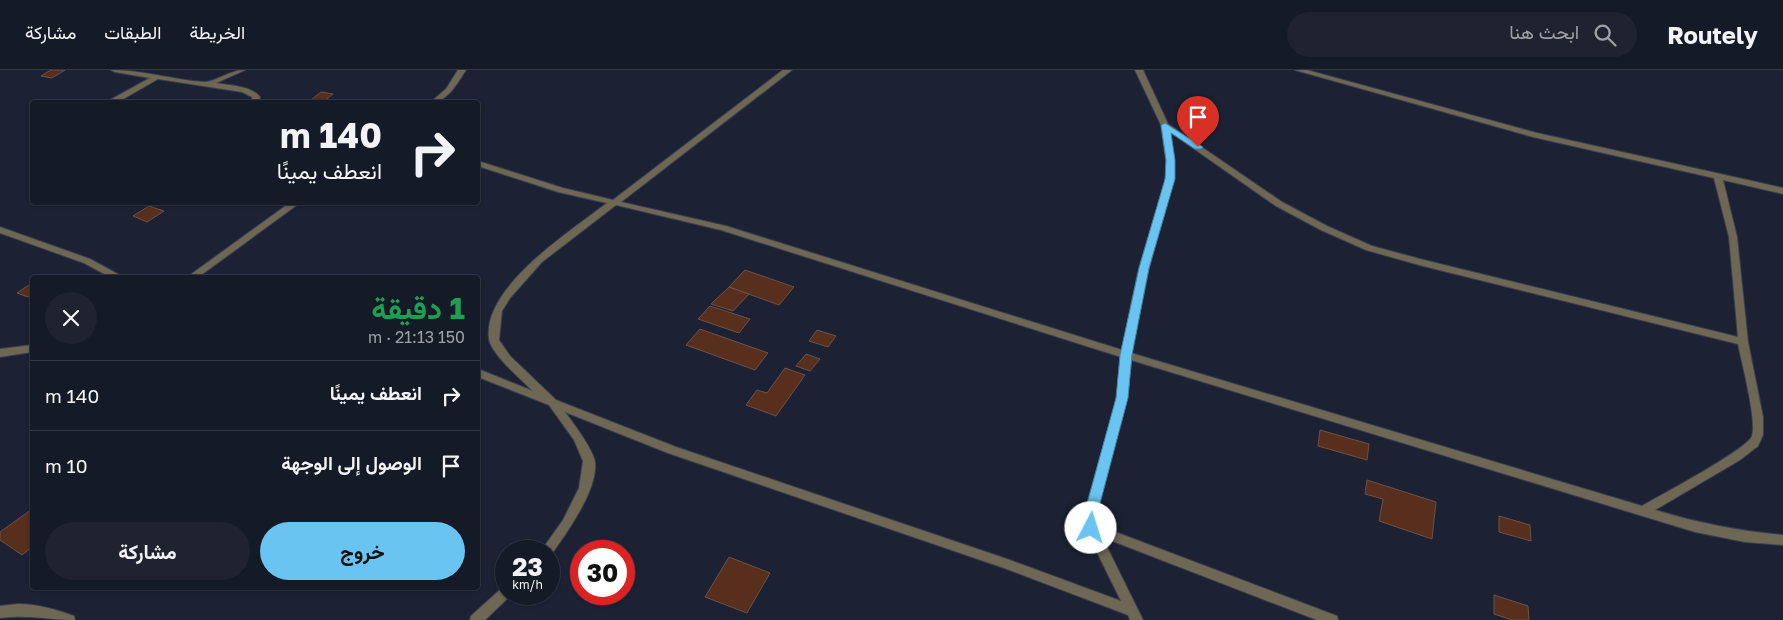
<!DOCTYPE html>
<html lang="ar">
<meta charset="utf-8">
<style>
body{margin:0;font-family:"Golos Text",Vazirmatn,sans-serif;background:#1e232f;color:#f1f3f6;direction:rtl;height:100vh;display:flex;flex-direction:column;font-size:19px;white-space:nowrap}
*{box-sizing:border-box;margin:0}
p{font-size:16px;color:#9da1a7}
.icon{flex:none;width:28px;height:28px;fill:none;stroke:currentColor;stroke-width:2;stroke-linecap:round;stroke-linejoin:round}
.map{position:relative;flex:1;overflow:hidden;direction:ltr}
.sheet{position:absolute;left:30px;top:205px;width:450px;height:315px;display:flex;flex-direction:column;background:#151a27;border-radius:5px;box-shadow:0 1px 4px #0004,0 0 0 1px #343844;direction:rtl}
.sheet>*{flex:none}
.top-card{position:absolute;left:30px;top:30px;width:450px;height:105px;border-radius:5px;box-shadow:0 1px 4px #0004,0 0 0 1px #343844;direction:rtl;background:#151a27;color:#f1f3f6;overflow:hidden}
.speed{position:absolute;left:495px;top:470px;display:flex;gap:10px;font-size:25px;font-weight:700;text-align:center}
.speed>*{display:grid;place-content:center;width:65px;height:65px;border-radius:50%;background:#151a27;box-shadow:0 1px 4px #0004,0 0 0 1px #343844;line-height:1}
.speed small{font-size:12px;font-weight:400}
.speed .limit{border:8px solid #d22;background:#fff;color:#111}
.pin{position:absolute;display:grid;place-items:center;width:42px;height:42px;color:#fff;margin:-51px -21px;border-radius:50% 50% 50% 0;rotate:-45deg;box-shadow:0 0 5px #0007}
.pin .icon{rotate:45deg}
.me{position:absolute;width:55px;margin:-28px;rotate:5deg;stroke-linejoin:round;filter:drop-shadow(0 0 4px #0008)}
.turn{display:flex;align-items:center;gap:18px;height:105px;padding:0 15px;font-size:22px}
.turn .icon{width:65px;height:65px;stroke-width:2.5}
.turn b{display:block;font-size:35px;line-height:42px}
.round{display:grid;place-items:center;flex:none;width:52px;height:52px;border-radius:26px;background:#1e232f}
.headline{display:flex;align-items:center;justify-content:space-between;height:85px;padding:0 15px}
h1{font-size:30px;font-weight:700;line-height:38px;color:#1e9e55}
.primary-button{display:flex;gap:10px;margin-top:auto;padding:10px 15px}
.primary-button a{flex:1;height:58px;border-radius:30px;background:#69c4f1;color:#111;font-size:20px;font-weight:700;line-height:58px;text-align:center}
.primary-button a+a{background:#1e232f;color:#f1f3f6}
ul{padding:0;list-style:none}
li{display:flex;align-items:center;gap:15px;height:70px;padding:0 15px;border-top:1px solid #343844}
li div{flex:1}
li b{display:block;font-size:19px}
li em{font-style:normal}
header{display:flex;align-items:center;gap:30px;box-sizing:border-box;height:70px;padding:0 25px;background:#151a27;border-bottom:1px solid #343844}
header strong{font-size:24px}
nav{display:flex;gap:28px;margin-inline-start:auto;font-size:18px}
.search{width:350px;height:45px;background:#1e232f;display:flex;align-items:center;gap:12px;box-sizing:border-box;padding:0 18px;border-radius:28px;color:#9da1a7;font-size:19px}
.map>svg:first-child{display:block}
.building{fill:#582f1c;stroke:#6b5248}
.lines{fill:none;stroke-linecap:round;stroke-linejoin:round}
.street-casing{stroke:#393f50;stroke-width:2}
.street{fill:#6d6754;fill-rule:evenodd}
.route{fill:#69c4f1;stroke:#447f9d}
</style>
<header>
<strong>Routely</strong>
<div class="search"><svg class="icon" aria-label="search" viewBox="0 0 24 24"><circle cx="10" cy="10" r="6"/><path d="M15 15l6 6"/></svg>ابحث هنا</div>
<nav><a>الخريطة</a><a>الطبقات</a><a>مشاركة</a></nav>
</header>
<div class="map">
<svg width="1783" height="550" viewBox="0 0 1783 550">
<rect width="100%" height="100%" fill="#1c2234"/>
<g class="building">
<path d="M 51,0 L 65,0 L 52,8 L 41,6 Z"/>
<path d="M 321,22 L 333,24 L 323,32 L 311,30 Z"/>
<path d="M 149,136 L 164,141 L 147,152 L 133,146 Z"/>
<path d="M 745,200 L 794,217 L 779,235 L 729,217 Z"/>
<path d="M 32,213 L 32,224 L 28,227 L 17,223 Z"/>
<path d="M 729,217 L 749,224 L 733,241 L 711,234 Z"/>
<path d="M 710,236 L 750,249 L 739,263 L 698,249 Z"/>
<path d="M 700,259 L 768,283 L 755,300 L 686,275 Z"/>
<path d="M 817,260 L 836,266 L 828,277 L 809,271 Z"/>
<path d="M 806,284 L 820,289 L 810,301 L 796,296 Z"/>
<path d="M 785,298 L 805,305 L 776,346 L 746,335 L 757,320 L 767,323 Z"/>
<path d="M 1320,360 L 1369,374 L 1367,390 L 1318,376 Z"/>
<path d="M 1367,410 L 1436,432 L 1432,469 L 1379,451 L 1383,429 L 1365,424 Z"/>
<path d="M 32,439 L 32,477 L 22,485 L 0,470 L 0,462 Z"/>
<path d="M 1499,446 L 1530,455 L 1531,471 L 1499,462 Z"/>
<path d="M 729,487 L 770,503 L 747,543 L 705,527 Z"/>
<path d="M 1494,525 L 1528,536 L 1529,550 L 1512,550 L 1494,544 Z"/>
</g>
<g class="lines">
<defs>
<g id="street">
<path d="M 111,0 C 143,0 173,10 204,12 C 216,12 229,0 245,0 L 216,13 C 230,16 250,15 260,27 L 259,32 L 252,32 L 252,27 L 242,22 L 158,9 L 118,32 L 110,32 L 110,30 L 150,8 L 115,2 Z"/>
<path d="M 458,0 L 466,0 C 457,13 448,32 431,32 L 446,19 Z"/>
<path d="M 783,0 L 792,0 L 621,132 L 726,156 L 1122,280 L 1139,198 L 1166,109 L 1166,90 L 1161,55 L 1135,0 L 1143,0 L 1168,54 L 1282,132 L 1327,156 L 1372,176 L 1424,190 L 1738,267 L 1729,167 L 1714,108 L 1533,67 L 1295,0 L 1307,0 L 1537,63 L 1783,118 L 1783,124 L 1723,110 L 1737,167 L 1748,272 L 1763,347 L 1763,365 L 1758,376 L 1740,390 L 1655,440 C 1698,453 1738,461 1783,465 L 1783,475 L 1745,472 L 1695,462 L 1131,290 L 1127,328 L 1097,441 L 1097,455 L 1337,546 L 1338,550 L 1317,550 L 1102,467 L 1143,550 L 1130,550 L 1128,545 L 1004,498 L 668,383 L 565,342 C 573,353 593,379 595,392 C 598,420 567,462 551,485 L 549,486 L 549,481 L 541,481 L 563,450 L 579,418 L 583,391 L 574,370 L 549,335 L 478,307 L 478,299 L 533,321 C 522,310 491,284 489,269 C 482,217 571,161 607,133 L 558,122 L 478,96 L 478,91 L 563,118 L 613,130 ZM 1170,62 L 1276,136 L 1321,160 L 1366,180 L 1423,196 L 1738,274 C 1742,294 1757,350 1752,366 C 1748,379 1659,426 1642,436 L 1131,283 L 1149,198 L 1174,109 L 1174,90 ZM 616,135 L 721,160 L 1121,287 L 1117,328 L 1085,441 L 1085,458 L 1121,531 L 1007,489 L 676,377 L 556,330 L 510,286 L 499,270 L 502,241 L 510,228 L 542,192 Z"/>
<path d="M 291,132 L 301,132 L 197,208 L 186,208 Z"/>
<path d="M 0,157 L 90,189 L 125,208 L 112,208 L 84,193 L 0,163 Z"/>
<path d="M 32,275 L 32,282 L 0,287 L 0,279 Z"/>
<path d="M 506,517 L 506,524 L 511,524 L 510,526 L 485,550 L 470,550 L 471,546 L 502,518 Z"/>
<path d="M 18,534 C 38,534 55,539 74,546 L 75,550 C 50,550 26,544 0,548 L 0,536 Z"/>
</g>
</defs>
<use href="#street" class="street-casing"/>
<use href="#street" class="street"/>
</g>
<path class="route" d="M 1165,53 L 1203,77 L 1201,79 L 1195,79 L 1171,63 L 1175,90 L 1175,109 L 1149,198 L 1132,285 L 1128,328 L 1098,441 L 1098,458 L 1096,462 L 1091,464 L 1086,462 L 1085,458 L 1085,441 L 1116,328 L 1120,285 L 1139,198 L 1165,109 L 1166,90 L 1161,55 Z"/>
</svg>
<div class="speed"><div>23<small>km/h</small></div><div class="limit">30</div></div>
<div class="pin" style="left:1198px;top:77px;background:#d93025"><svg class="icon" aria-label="arrive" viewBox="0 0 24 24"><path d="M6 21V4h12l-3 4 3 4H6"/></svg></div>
<svg class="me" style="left:1091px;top:458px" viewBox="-20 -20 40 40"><circle r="19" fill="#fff"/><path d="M0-13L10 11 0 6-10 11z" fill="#69c4f1"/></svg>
<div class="top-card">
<div class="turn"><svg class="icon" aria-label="right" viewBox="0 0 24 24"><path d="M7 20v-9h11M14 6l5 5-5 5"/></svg><div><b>140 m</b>انعطف يمينًا</div></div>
</div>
<section class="sheet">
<div class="headline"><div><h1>1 دقيقة</h1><p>150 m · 21:13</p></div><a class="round"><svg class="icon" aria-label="close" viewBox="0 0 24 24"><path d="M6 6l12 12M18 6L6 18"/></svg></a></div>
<ul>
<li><svg class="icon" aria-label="right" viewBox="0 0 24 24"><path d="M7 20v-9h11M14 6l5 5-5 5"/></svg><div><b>انعطف يمينًا</b></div><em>140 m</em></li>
<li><svg class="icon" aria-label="arrive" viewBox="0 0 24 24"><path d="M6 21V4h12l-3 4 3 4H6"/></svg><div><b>الوصول إلى الوجهة</b></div><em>10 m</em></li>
</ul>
<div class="primary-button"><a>خروج</a><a>مشاركة</a></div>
</section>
</div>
